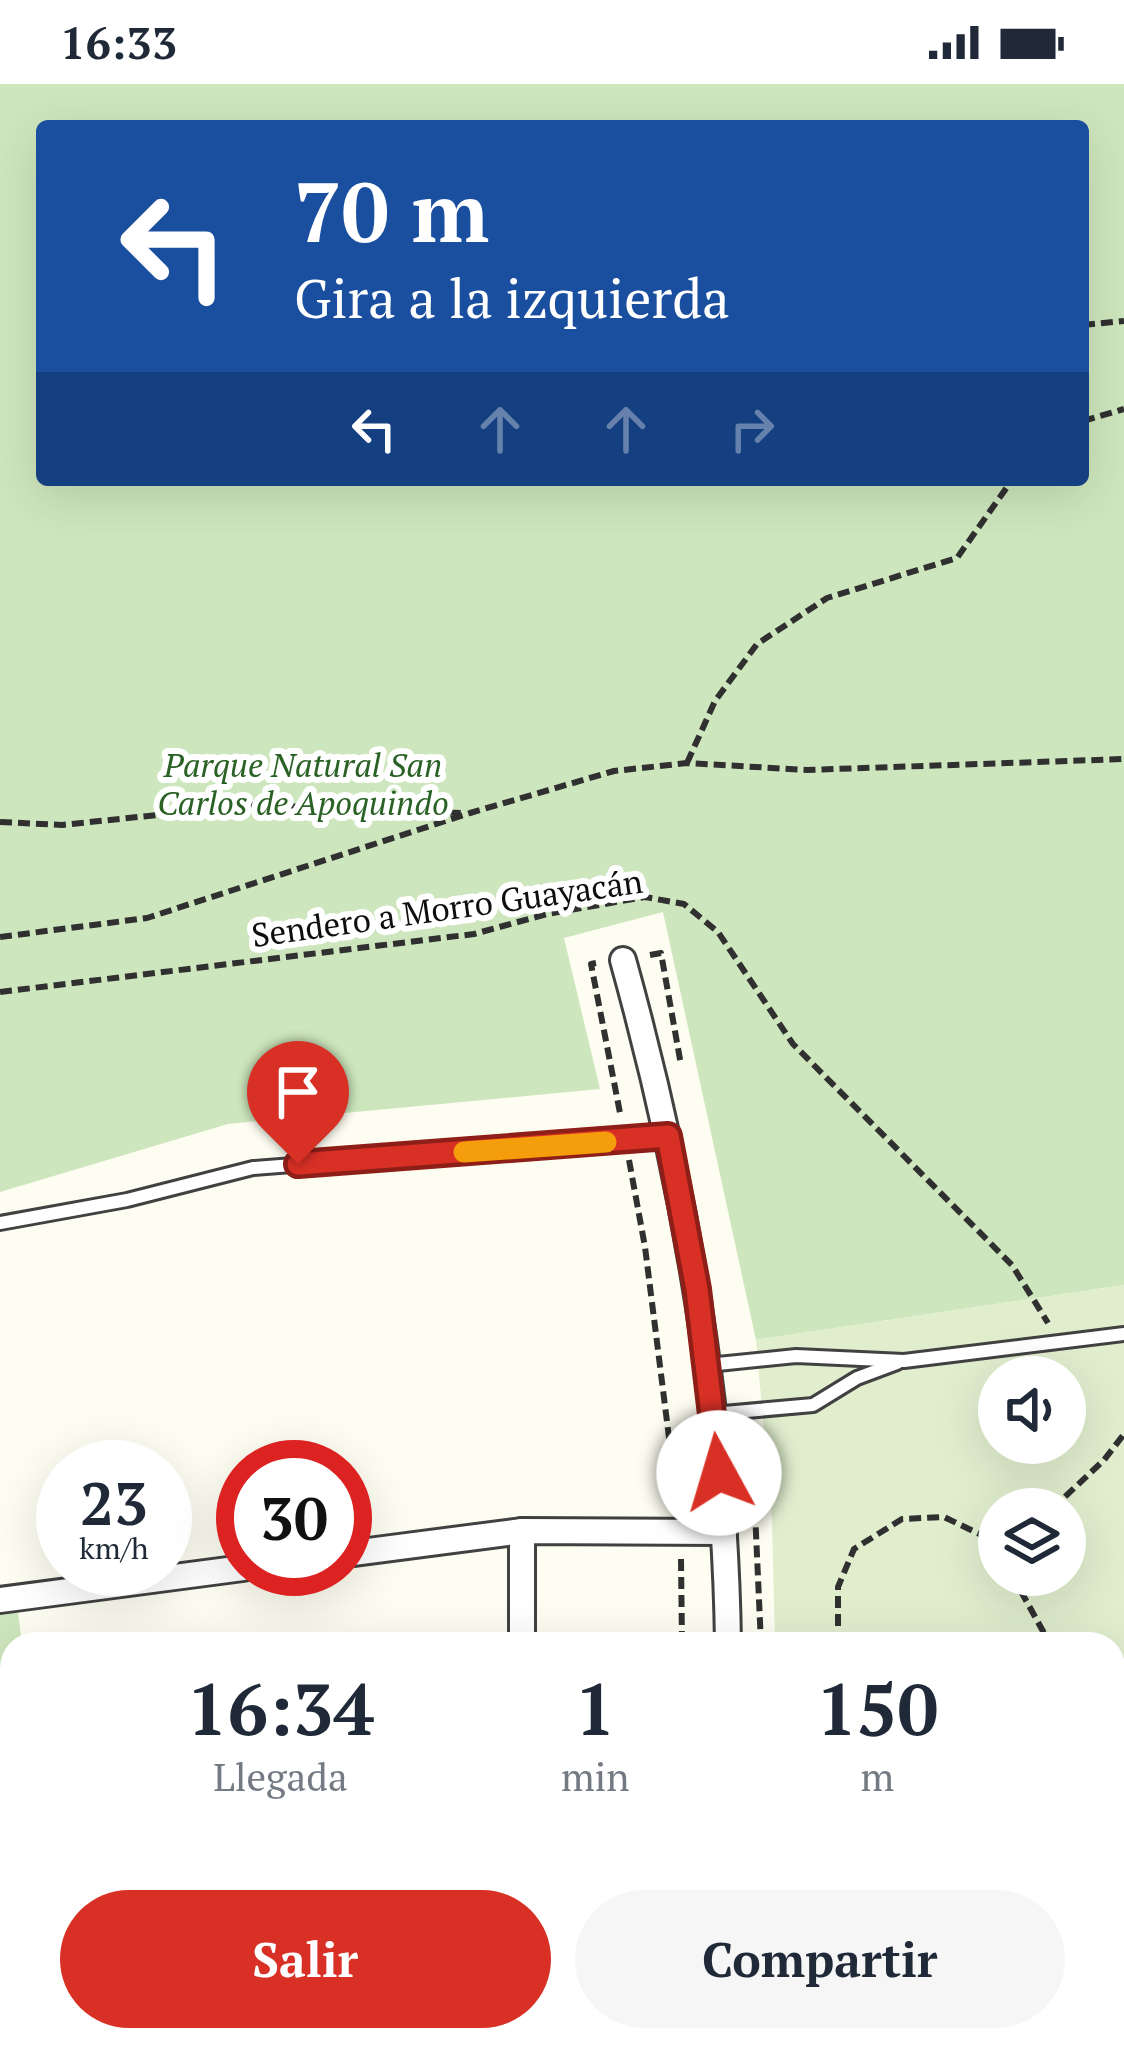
<!DOCTYPE html>
<html lang="es">
<meta charset="utf-8">
<style>
body{margin:0;font-family:"PT Serif",serif;background:#f6f6f7;color:#1f2937;height:100vh;display:flex;flex-direction:column;font-size:45px;white-space:nowrap}
*{box-sizing:border-box;margin:0}
p{font-size:39px;color:#747a83}
.icon{flex:none;width:66px;height:66px;fill:none;stroke:currentColor;stroke-width:2;stroke-linecap:round;stroke-linejoin:round}
.map{position:relative;flex:1;overflow:hidden}
.details{position:absolute;left:0px;top:1548px;width:1125px;height:420px;display:flex;flex-direction:column;background:#fff;border-radius:36px 36px 0 0;box-shadow:0 12px 48px #0002}
.details>*{flex:none}
.guide{position:absolute;left:36px;top:36px;width:1053px;height:366px;border-radius:12px;box-shadow:0 12px 48px #0002;background:#1a4fa0;color:#fff;overflow:hidden}
.tools{position:absolute;left:978px;top:1272px;display:grid;gap:24px}
.tools a{display:grid;place-items:center;width:108px;height:108px;border-radius:50%;background:#fff;box-shadow:0 12px 48px #0002;font-size:60px}
.speed{position:absolute;left:36px;top:1356px;display:flex;gap:24px;font-size:60px;font-weight:700;text-align:center}
.speed>*{display:grid;place-content:center;width:156px;height:156px;border-radius:50%;background:#fff;box-shadow:0 12px 48px #0002;line-height:1}
.speed small{font-size:30px;font-weight:400}
.speed .limit{border:18px solid #d22;background:#fff;color:#111}
.pin{position:absolute;display:grid;place-items:center;width:102px;height:102px;color:#fff;margin:-123px -51px;border-radius:50% 50% 50% 0;rotate:-45deg;box-shadow:0 0 12px #0007}
.pin .icon{rotate:45deg}
.me{position:absolute;width:132px;margin:-66px;rotate:354deg;stroke-linejoin:round;filter:drop-shadow(0 0 9px #0008)}
.turn{display:flex;align-items:center;gap:42px;height:252px;padding:0 60px;font-size:54px}
.turn .icon{width:156px;height:156px;stroke-width:2.5}
.turn b{display:block;font-size:84px;line-height:102px}
.lanes{display:flex;align-items:center;height:114px;padding:0 60px;background:#0003;justify-content:center;gap:60px;direction:ltr}
.lanes .off{opacity:.35}
.eta{display:flex;justify-content:space-evenly;align-items:center;height:204px;text-align:center}
.eta b{font-size:72px;font-weight:700;line-height:84px}
.action{display:flex;gap:24px;margin-top:auto;padding:24px 60px}
.action a{flex:1;height:138px;border-radius:72px;background:#d93025;color:#fff;font-size:48px;font-weight:700;line-height:138px;text-align:center}
.action a+a{background:#f6f6f7;color:#1f2937}
.status{display:flex;justify-content:space-between;align-items:center;height:84px;padding:0 60px;background:#fff;direction:ltr}
.status svg{height:33px;fill:currentColor}
.map>svg:first-child{display:block}
.green{fill:#cee6bd;fill-rule:evenodd}
.pitch{fill:#e0eece;fill-rule:evenodd}
.lines{fill:none;stroke-linecap:round;stroke-linejoin:round}
.service-casing{stroke:#414141;stroke-width:18}
.minor-casing{stroke:#414141;stroke-width:30}
.path{stroke:#303030;stroke-width:6;stroke-dasharray:12 6;stroke-linecap:butt}
.service{stroke:#fff;stroke-width:12}
.minor{stroke:#fff;stroke-width:24}
.route-casing{stroke:#8d1f18;stroke-width:30}
.route{stroke:#d93025;stroke-width:21}
.slow{stroke:#f59e0b;stroke-width:21}
.labels{text-anchor:middle;stroke-width:12;stroke-linejoin:round;paint-order:stroke}
.park-label{font-size:33px;font-style:italic;fill:#2a6124;stroke:#fff}
.street-label{font-size:33px;fill:#0e0e0e;stroke:#fff}
</style>
<div class="status"><b>16:33</b><svg viewBox="0 0 49 12"><path d="M0 12V9h3v3zM5 12V6h3v6zM10 12V3h3v9zM15 12V0h3v12zM26 1h20v11H26zM47 4h2v5h-2z"/></svg></div>
<div class="map">
<svg width="1124" height="1968" viewBox="0 0 1124 1968">
<rect width="100%" height="100%" fill="#fefdf1"/>
<g class="green">
<path d="M 0,0 L 1124,0 L 1124,1201 L 756,1256 L 663,828 L 564,854 L 600,1005 L 228,1040 L 0,1108 ZM 42,42 L 1083,42 L 1083,396 L 42,396 Z"/>
<path d="M 18,1528 L 22,1560 L 12,1560 L 12,1770 L 0,1771 L 0,1530 Z"/>
<path d="M 12,1806 L 12,1956 L 28,1956 L 29,1968 L 0,1968 L 0,1807 Z"/>
</g>
<path class="pitch" d="M 1124,1201 L 1124,1968 L 1023,1968 L 983,1956 L 1113,1956 L 1113,1560 L 775,1560 L 772,1438 L 756,1256 ZM 999,1293 L 1065,1293 L 1065,1359 L 999,1359 ZM 999,1425 L 1065,1425 L 1065,1491 L 999,1491 Z"/>
<g class="lines">
<defs>
<g id="service">
<path d="M 0,1139 L 127,1116 L 253,1084 L 668,1052"/>
<path d="M 708,1281 L 796,1272 L 904,1277 L 1124,1250"/>
<path d="M 713,1330 L 813,1321 L 857,1294 L 897,1279"/>
</g>
<g id="minor">
<path d="M 623,876 C 685,1099 725,1328 728,1560"/>
<path d="M 522,1447 L 522,1560"/>
<path d="M 345,1470 L 522,1447 L 724,1448"/>
<path d="M 0,1516 L 243,1484"/>
<path d="M 0,1792 L 12,1791"/>
<path d="M 707,1968 L 708,1956"/>
</g>
</defs>
<use href="#service" class="service-casing"/>
<use href="#minor" class="minor-casing"/>
<g class="path">
<path d="M 1083,241 L 1124,237"/>
<path d="M 1083,337 L 1124,325"/>
<path d="M 687,679 L 715,617 L 757,560 L 827,514 L 957,474 L 1012,396"/>
<path d="M 0,738 L 62,741 L 252,721 L 463,729"/>
<path d="M 0,853 L 147,834 L 470,729 L 614,687 L 687,679 L 807,686 L 1124,675"/>
<path d="M 650,871 L 661,869 L 681,981"/>
<path d="M 596,879 L 591,880 L 621,1034"/>
<path d="M 0,908 L 474,850 L 547,830 L 645,813 L 684,820 L 718,848 L 793,960 L 1012,1181 L 1048,1239"/>
<path d="M 629,1076 L 645,1163 L 678,1425"/>
<path d="M 746,1354 L 754,1405 L 761,1560"/>
<path d="M 1052,1425 L 1104,1376 L 1124,1350"/>
<path d="M 681,1475 L 682,1560"/>
<path d="M 1012,1491 L 1050,1560"/>
<path d="M 838,1560 L 838,1503 L 854,1465 L 902,1435 L 944,1433 L 990,1455 L 999,1469"/>
<path d="M 1113,1625 L 1124,1631"/>
<path d="M 1113,1939 L 1124,1945"/>
<path d="M 657,1968 L 658,1956"/>
<path d="M 744,1968 L 746,1956"/>
</g>
<use href="#service" class="service"/>
<use href="#minor" class="minor"/>
</g>
<g class="lines">
<defs>
<path id="route" d="M 298,1080 L 668,1052 L 697,1205 L 719,1389"/>
</defs>
<use href="#route" class="route-casing"/>
<use href="#route" class="route"/>
<path class="slow" d="M 464,1068 L 606,1058"/>
</g>
<g class="labels">
<g class="park-label">
<text x="303" y="693">Parque Natural San<tspan x="303" dy="38">Carlos de Apoquindo</tspan></text>
</g>
<g class="street-label">
<text transform="translate(447 824) rotate(-8)" y="12">Sendero a Morro Guayacán</text>
</g>
</g>
</svg>
<div class="tools">
<a><svg class="icon" aria-label="sound" viewBox="0 0 24 24"><path d="M4 9h4l5-4v14l-5-4H4zM17 9q2 3 0 6"/></svg></a>
<a><svg class="icon" aria-label="layers" viewBox="0 0 24 24"><path d="M12 4l9 5-9 5-9-5zM3 14l9 5 9-5"/></svg></a>
</div>
<div class="speed"><div>23<small>km/h</small></div><div class="limit">30</div></div>
<div class="pin" style="left:298px;top:1080px;background:#d93025"><svg class="icon" aria-label="arrive" viewBox="0 0 24 24"><path d="M6 21V4h12l-3 4 3 4H6"/></svg></div>
<svg class="me" style="left:719px;top:1389px" viewBox="-20 -20 40 40"><circle r="19" fill="#fff"/><path d="M0-13L10 11 0 6-10 11z" fill="#d93025"/></svg>
<div class="guide">
<div class="turn"><svg class="icon" aria-label="left" viewBox="0 0 24 24"><path d="M17 20v-9H6M10 6l-5 5 5 5"/></svg><div><b>70 m</b>Gira a la izquierda</div></div>
<div class="lanes"><svg class="icon" aria-label="left" viewBox="0 0 24 24"><path d="M17 20v-9H6M10 6l-5 5 5 5"/></svg><svg class="icon off" aria-label="ahead" viewBox="0 0 24 24"><path d="M12 20V5M6 11l6-6 6 6"/></svg><svg class="icon off" aria-label="ahead" viewBox="0 0 24 24"><path d="M12 20V5M6 11l6-6 6 6"/></svg><svg class="icon off" aria-label="right" viewBox="0 0 24 24"><path d="M7 20v-9h11M14 6l5 5-5 5"/></svg></div>
</div>
<section class="details">
<div class="eta">
<div><b>16:34</b><p>Llegada</p></div>
<div><b>1</b><p>min</p></div>
<div><b>150</b><p>m</p></div>
</div>
<div class="action"><a>Salir</a><a>Compartir</a></div>
</section>
</div>
